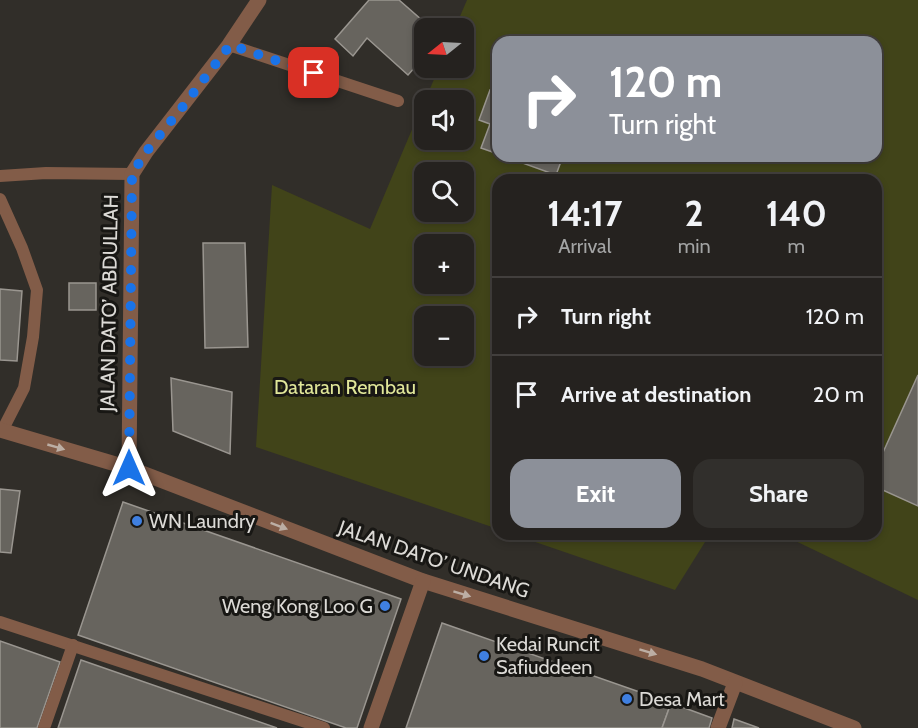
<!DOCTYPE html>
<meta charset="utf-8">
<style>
body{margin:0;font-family:Cabin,sans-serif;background:#312f2c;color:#f1f3f6;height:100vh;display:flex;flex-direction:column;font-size:22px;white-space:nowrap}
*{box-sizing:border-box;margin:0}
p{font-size:20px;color:#a3a4a4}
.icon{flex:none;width:33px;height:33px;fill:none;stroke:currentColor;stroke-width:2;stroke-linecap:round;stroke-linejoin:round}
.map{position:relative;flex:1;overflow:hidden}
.details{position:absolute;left:492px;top:174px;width:390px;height:366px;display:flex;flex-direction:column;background:#25221f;border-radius:18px;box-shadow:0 3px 9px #0003,0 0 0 2px #423f3d}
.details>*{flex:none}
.guide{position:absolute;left:492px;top:36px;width:390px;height:126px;border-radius:18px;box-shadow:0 3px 9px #0003,0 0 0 2px #423f3d;background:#8c9099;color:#fff;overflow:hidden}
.needle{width:39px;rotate:252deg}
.buttons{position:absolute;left:414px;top:18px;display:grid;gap:12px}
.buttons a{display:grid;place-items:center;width:60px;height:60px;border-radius:12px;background:#25221f;box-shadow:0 3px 9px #0003,0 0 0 2px #423f3d;font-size:30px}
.pin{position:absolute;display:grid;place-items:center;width:51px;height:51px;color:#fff;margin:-26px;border-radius:12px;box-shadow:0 3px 9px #0006}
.me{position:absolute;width:66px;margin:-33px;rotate:0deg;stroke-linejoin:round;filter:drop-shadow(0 0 4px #0008)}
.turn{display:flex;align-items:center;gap:21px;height:126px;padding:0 18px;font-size:27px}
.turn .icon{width:78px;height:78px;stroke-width:2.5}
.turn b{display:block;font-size:42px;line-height:51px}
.eta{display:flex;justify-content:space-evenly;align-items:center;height:102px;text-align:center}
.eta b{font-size:36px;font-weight:800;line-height:42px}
.cta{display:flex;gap:12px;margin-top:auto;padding:12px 18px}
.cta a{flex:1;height:69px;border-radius:18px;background:#8c9099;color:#fff;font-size:24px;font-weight:800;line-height:69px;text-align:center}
.cta a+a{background:#312f2c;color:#f1f3f6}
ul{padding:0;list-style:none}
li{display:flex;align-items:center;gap:18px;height:78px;padding:0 18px;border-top:2px solid #423f3d}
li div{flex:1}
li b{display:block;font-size:22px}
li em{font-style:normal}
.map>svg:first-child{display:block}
.green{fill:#414419;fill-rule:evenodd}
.building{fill:#67645e;stroke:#9a9690;stroke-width:1.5}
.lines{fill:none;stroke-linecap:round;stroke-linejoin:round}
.service{stroke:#825c48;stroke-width:12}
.minor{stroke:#825c48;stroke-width:15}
.oneway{fill:#bcaea4}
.route{stroke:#1a73e8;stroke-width:10;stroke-dasharray:0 18}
.shop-dot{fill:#3f7fe0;stroke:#181714;stroke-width:2}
.labels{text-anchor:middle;stroke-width:6;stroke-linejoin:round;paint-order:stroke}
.street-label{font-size:20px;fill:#dcdad6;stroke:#181714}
.park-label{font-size:20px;fill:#e1e799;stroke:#181714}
.poi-label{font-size:20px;fill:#dcdad6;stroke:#181714;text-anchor:start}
</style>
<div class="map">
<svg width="918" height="728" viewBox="0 0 918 728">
<rect width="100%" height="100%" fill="#312e29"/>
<g class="green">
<path d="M 467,0 L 918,0 L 918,600 L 781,534 L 876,534 L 876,180 L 498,180 L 498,529 L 256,447 L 272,185 L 370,229 L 424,101 L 424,140 L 464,140 L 464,100 L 425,100 L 439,68 L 464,68 L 464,28 L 455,28 ZM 498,42 L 876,42 L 876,156 L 498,156 ZM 424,172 L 464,172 L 464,212 L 424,212 ZM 424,244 L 464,244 L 464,284 L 424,284 ZM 424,316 L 464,316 L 464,356 L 424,356 Z"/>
<path d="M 512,534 L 710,534 L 675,590 Z"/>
</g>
<g class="building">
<path d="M 369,0 L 399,0 L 431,28 L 424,28 L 424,57 L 408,75 L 367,38 L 353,56 L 335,39 Z"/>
<path d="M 490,90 L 498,93 L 498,154 L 481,148 L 490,124 L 479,120 Z"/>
<path d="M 503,156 L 563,156 L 556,175 Z"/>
<path d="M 203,243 L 245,243 L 248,347 L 205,348 Z"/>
<rect x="69" y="283" width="27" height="27"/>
<path d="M 0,289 L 22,291 L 17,361 L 0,360 Z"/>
<path d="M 918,375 L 918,506 L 876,487 L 876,468 Z"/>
<path d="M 171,378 L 232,392 L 230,454 L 173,431 Z"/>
<path d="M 0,489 L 20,491 L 11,553 L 0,552 Z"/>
<path d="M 123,502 L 401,599 L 357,728 L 346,728 L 78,635 Z"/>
<path d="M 442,623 L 671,703 L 662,728 L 406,728 Z"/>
<path d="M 0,641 L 60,662 L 37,728 L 0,728 Z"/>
<path d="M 81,660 L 277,728 L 58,728 Z"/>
<path d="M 671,703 L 712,718 L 709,728 L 662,728 Z"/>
<path d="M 734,719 L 759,728 L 732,728 Z"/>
</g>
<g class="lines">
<g class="service">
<path d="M 229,45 L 398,101"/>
<path d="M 0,176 L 46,173 L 132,174"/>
<path d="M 0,199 L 22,248 L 37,290 L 33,337 L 24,388 L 2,431"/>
<path d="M 0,622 L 324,728"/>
<path d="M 44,728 L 73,645"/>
</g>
<g class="minor">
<path d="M 0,430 L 129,468 L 423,581 L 702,669 L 854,728"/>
<path d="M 129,468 L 132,174 L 146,152 L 229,45 L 259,0"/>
<path d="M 371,728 L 423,581"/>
<path d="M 718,728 L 735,683"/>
</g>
</g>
<defs><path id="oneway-solid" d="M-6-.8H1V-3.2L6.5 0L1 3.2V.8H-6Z" transform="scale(1.5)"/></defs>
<g class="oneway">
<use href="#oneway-solid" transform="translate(56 447) rotate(16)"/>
<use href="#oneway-solid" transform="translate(279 526) rotate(21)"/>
<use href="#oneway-solid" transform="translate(462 594) rotate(17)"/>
<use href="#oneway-solid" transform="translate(648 652) rotate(17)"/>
</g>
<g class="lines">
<path class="route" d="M 129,468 L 132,174 L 146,152 L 185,104 L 230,45 L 314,73"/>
</g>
<g class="shop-dot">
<circle cx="137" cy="521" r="6"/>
<circle cx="385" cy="606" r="6"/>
<circle cx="484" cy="656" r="6"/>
<circle cx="627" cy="699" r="6"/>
</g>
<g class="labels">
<g class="street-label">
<text transform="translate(109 303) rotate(-89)" y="7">JALAN DATO’ ABDULLAH</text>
<text transform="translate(434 559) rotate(19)" y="7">JALAN DATO’ UNDANG</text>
</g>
<g class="park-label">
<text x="345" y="394">Dataran Rembau</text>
</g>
<g class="poi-label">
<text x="149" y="528">WN Laundry</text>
<text x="373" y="613" text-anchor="end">Weng Kong Loo G</text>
<text x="496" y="651">Kedai Runcit<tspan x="496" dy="23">Safiuddeen</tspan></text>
<text x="639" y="706">Desa Mart</text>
</g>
</g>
</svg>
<div class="buttons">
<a><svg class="needle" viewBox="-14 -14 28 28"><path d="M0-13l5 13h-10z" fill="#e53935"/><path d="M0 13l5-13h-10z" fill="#a3a4a4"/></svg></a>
<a><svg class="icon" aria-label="sound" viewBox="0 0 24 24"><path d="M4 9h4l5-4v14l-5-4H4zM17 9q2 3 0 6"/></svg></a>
<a><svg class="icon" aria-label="search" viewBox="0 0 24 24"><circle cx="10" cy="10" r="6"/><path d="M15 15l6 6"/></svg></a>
<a>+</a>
<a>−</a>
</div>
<div class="pin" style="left:314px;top:73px;background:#d93025"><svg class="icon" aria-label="arrive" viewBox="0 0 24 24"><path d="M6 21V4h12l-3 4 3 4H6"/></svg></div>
<svg class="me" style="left:129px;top:468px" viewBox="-20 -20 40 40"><path d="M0-17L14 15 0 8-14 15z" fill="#1a73e8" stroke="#fff" stroke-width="4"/></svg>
<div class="guide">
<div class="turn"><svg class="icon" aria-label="right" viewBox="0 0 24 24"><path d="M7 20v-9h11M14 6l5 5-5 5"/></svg><div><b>120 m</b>Turn right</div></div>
</div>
<section class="details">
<div class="eta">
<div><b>14:17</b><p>Arrival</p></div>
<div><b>2</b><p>min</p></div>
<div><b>140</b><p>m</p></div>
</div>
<ul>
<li><svg class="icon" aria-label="right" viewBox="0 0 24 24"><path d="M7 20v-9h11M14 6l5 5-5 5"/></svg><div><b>Turn right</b></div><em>120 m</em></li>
<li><svg class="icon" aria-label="arrive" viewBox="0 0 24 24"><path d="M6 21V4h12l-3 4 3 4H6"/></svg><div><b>Arrive at destination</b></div><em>20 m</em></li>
</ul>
<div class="cta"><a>Exit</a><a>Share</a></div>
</section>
</div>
